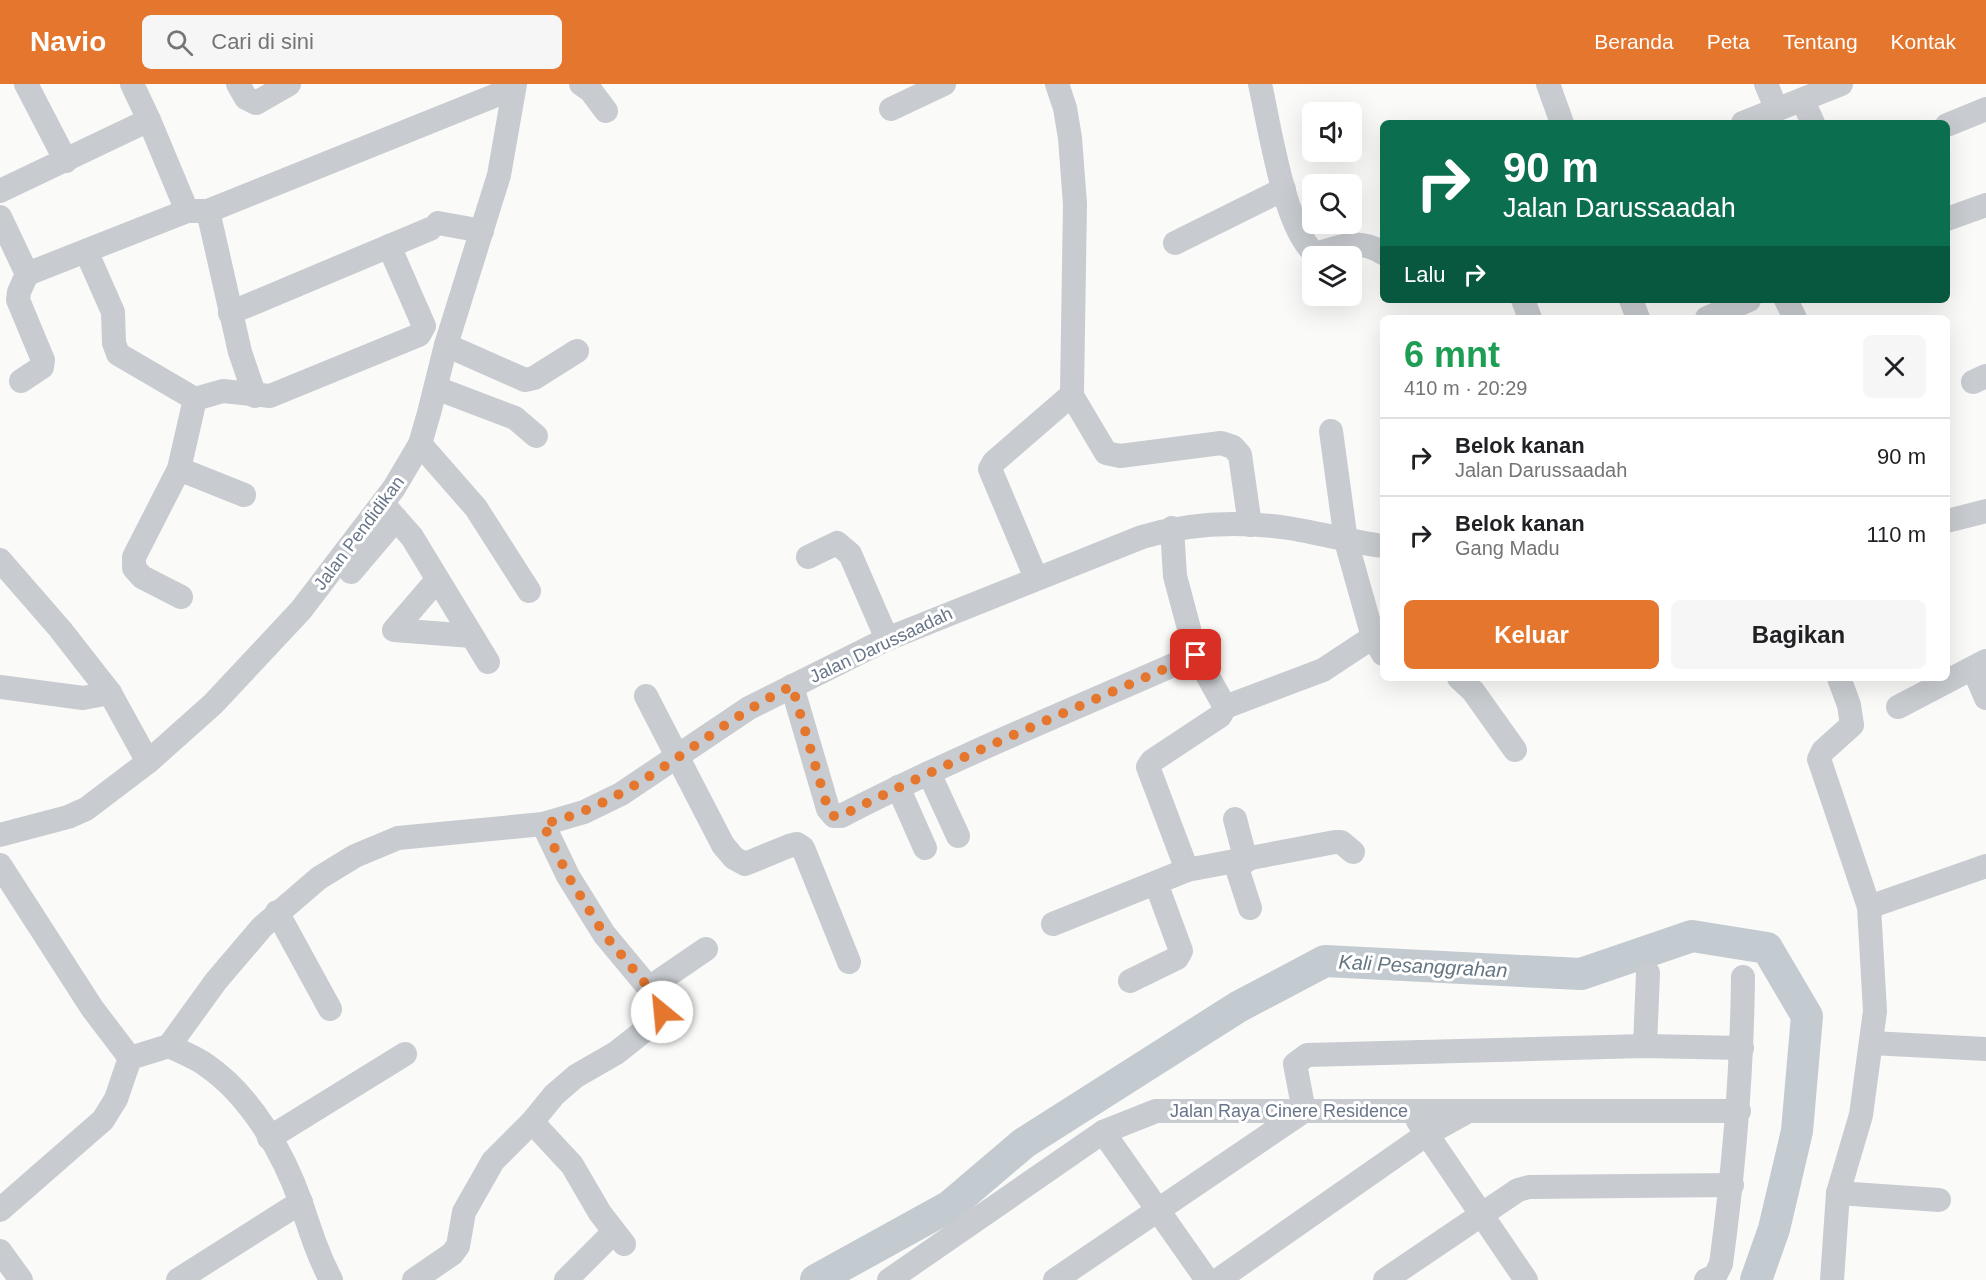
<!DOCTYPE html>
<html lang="id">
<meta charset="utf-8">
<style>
body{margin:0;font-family:Helvetica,sans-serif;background:#f6f6f6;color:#202124;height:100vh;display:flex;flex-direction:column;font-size:22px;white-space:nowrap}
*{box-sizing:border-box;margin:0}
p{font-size:20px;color:#757577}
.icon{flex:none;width:33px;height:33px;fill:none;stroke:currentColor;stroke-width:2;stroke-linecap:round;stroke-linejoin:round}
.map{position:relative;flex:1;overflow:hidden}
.panel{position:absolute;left:1380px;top:231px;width:570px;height:366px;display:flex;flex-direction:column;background:#fff;border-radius:9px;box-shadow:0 6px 24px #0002}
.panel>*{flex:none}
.banner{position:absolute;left:1380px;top:36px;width:570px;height:183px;border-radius:9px;box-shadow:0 6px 24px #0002;background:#0b6e4f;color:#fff;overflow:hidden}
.buttons{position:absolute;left:1302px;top:18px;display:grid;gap:12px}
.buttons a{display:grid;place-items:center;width:60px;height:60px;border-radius:9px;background:#fff;box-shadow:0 6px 24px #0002;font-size:30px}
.pin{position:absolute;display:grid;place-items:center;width:51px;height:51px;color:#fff;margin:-26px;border-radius:12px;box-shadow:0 3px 9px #0006}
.me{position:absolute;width:66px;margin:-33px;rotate:332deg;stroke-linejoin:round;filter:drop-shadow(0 0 4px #0008)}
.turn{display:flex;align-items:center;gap:21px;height:126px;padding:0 24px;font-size:27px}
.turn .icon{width:78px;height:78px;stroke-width:2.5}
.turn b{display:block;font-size:42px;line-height:51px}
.then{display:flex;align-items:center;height:57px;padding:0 24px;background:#0003;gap:12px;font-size:22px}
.round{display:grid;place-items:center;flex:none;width:63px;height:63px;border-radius:9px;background:#f6f6f6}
.headline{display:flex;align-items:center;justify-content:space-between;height:102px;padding:0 24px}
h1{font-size:36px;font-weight:800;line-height:45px;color:#1e9e55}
.action{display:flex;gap:12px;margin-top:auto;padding:12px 24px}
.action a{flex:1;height:69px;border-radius:9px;background:#e4762e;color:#fff;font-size:24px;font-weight:800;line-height:69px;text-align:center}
.action a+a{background:#f6f6f6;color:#202124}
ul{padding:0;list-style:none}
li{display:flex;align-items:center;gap:18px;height:78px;padding:0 24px;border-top:2px solid #e0e0e0}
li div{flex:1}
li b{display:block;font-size:22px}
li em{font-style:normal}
header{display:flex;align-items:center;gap:36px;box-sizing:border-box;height:84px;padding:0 30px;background:#e4762e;color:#fff}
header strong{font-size:28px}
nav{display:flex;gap:33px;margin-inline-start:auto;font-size:21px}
.search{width:420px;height:54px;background:#f6f6f6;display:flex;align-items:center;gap:15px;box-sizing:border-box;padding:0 21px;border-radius:9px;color:#757577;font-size:22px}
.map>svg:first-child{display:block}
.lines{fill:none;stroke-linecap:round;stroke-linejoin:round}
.river{stroke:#c3cad0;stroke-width:32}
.minor{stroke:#c8cbcf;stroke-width:24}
.route{stroke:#e4762e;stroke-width:10;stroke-dasharray:0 18}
.labels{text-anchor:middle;stroke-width:6;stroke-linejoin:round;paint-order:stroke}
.street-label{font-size:18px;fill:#697589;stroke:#fff}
.water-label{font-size:20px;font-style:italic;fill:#657683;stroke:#fff}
</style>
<header>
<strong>Navio</strong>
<div class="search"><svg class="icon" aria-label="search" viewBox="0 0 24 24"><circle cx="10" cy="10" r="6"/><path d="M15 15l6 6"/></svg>Cari di sini</div>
<nav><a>Beranda</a><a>Peta</a><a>Tentang</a><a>Kontak</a></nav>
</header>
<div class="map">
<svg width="1986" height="1196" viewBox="0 0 1986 1196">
<rect width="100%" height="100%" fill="#fafaf8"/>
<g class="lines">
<path class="river" d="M 816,1196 L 950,1122 L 1024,1059 L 1238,923 L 1325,877 L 1581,890 L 1692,852 L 1767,864 L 1807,932 L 1797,1047 L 1774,1145 L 1756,1196"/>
<g class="minor">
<path d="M 26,0 L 66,77"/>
<path d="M 132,0 L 149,36"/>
<path d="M 238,0 L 246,14 L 256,19 L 289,0"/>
<path d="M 581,0 L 591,7 L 606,27"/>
<path d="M 1260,0 C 1269,39 1285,149 1316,170 C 1341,162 1359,154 1383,169"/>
<path d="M 1548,0 L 1562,39"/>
<path d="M 1766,0 L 1776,24"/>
<path d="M 1803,17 L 1813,39"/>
<path d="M 891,25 L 944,0"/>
<path d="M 1743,39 L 1841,0"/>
<path d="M 1947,41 L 1986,25"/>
<path d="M 0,107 L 149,36 L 187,127 L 208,127 L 514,4"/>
<path d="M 208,127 L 240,268 L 255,312"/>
<path d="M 0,133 L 27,190 L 19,208 L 18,216 L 43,276 L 42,283 L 21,297"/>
<path d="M 1947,135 L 1986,121"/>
<path d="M 438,139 L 482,147"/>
<path d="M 1175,159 L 1284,105"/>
<path d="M 86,167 L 113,228 L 114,259 L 118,270 L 195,315"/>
<path d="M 27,190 L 187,127"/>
<path d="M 1523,216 L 1530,234"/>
<path d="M 1631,216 L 1638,234"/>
<path d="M 1786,216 L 1795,234"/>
<path d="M 230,229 L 430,145"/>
<path d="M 1707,234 L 1749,216"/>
<path d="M 446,261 L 525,296 L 534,294 L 577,267"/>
<path d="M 1973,298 L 1986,292"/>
<path d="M 436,304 L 515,334 L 536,352"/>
<path d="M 1071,310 L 1106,369 L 1120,372 L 1221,359 L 1233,363 L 1240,371 L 1250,441"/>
<path d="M 1331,347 L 1346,457 L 1373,553 L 1383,570"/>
<path d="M 420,360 L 476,424 L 529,507"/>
<path d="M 179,385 L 244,411"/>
<path d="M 383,420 L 412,453 L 488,578"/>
<path d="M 1947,437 L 1986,427"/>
<path d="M 1172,444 L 1175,492 L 1196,571 L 1225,623 L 1220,632 L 1152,677 L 1148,683 L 1187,786"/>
<path d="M 808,473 L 837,459 L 850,470 L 887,555"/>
<path d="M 0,476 L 60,545 L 110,609 L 148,678"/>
<path d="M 351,488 L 396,435"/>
<path d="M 1036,494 L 990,385 L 994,378 L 1069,313 L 1072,307 L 1075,120 L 1070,54 L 1065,24 L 1057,0"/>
<path d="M 437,496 L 394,546 L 472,552"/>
<path d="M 181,513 L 142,493 L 134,484 L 134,473 L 179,385 L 195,315 L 223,307 L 270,312 L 419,251 L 424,242 L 389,162"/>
<path d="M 1973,584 L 1986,614"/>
<path d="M 1459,594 L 1473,607 L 1515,666"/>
<path d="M 792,602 L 828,725 L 834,732 L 841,732 C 957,672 1077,624 1196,571"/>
<path d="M 0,603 L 83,614 L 110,609"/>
<path d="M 646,612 L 723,761 L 734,774 L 745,780 L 789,762 L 797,760 L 803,764 L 849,878"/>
<path d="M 1225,623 L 1323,586 L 1373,553"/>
<path d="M 1898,623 L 1986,577"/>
<path d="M 929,689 L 958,752"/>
<path d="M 898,703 L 925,764"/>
<path d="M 1235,735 L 1246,777"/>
<path d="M 0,751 L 68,733 L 86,725 L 148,678 L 213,620 L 301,526 L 394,404 L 420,360 L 429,329 L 446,261 L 499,91 L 515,0"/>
<path d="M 1235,778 L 1250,824"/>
<path d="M 0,781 L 92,924 L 130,974 L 116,1015 L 103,1036 L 0,1126"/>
<path d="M 1869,823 L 1986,782"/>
<path d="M 277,828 L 330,925"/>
<path d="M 1053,840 L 1187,786 L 1335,758 L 1341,758 L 1353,768"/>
<path d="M 1130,897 L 1177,874 L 1181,867 L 1156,799"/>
<path d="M 649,904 L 706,865"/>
<path d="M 1872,959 L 1986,965"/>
<path d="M 169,962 C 181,968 195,973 206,981 C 251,1012 283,1068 301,1119 C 310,1146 318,1171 331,1196"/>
<path d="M 1645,962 L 1648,889"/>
<path d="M 130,974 L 169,962 L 216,897 L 262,843 L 319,794 L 355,772 L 398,754 L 543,740 L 584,728 L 621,710 L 749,624 L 887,555 L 1142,453 C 1189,439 1240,437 1288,444 C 1320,449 1351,458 1383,462"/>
<path d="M 1418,1037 L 1526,1196"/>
<path d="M 532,1038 L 572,1081 L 600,1129 L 624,1160"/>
<path d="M 1103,1048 L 1207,1196"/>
<path d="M 269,1054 L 405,970"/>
<path d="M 1838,1109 L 1939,1116"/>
<path d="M 0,1167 L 21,1196"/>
<path d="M 178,1196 L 301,1118"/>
<path d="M 414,1196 L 452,1170 L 458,1162 L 464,1128 L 493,1077 L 532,1038 L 554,1011 L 576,992 L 616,969 L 649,943 L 661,928 L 662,921 L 658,915 L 604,850 L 568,792 L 543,740"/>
<path d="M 566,1196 L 614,1148"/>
<path d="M 889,1196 L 1103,1048 L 1156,1027 L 1739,1027"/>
<path d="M 1055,1196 L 1304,1027 L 1295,980 L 1307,971 L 1645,962 L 1742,964"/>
<path d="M 1218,1196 L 1427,1050 L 1465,1029"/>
<path d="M 1385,1196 L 1518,1106 L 1529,1103 L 1732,1101"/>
<path d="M 1706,1196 L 1715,1192 L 1721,1180 C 1734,1084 1742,990 1743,893"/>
<path d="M 1832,1196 L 1838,1109 L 1861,1031 L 1875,927 L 1869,823 L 1819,675 L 1823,667 L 1852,641 L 1849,621 L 1839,594"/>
</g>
</g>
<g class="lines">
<path class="route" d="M 662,928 L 662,921 L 658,915 L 604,850 L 568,792 L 543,740 C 638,718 706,643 792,602 L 828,725 L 834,732 L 841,732 C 957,673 1077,624 1196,571"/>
</g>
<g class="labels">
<g class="street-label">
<text transform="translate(359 449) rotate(-53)" y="6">Jalan Pendidikan</text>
<text transform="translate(881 561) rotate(-25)" y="6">Jalan Darussaadah</text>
<text x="1289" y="1033">Jalan Raya Cinere Residence</text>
</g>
<g class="water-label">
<text transform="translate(1423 882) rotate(3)" y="7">Kali Pesanggrahan</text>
</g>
</g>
</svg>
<div class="buttons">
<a><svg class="icon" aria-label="sound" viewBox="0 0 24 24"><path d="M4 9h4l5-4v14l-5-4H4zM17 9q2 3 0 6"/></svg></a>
<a><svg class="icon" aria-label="search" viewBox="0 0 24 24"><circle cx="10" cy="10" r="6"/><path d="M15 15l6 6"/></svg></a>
<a><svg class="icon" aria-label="layers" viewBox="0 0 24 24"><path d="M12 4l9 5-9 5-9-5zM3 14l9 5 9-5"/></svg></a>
</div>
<div class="pin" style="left:1196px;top:571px;background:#d93025"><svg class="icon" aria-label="arrive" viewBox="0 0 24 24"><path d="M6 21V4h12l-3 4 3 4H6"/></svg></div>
<svg class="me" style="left:662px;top:928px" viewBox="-20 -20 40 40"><circle r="19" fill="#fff"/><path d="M0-13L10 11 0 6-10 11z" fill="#e4762e"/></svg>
<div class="banner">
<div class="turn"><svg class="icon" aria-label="right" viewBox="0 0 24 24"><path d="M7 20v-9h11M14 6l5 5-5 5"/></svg><div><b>90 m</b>Jalan Darussaadah</div></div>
<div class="then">Lalu<svg class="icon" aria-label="right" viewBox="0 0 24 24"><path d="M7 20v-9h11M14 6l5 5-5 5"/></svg></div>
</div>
<section class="panel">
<div class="headline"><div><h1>6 mnt</h1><p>410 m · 20:29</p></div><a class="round"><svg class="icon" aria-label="close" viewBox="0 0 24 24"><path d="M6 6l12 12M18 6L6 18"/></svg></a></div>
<ul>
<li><svg class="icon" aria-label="right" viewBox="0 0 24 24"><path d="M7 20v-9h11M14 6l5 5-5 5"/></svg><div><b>Belok kanan</b><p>Jalan Darussaadah</p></div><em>90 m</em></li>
<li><svg class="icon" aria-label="right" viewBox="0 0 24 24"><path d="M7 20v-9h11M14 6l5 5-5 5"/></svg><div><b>Belok kanan</b><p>Gang Madu</p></div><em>110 m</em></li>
</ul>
<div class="action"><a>Keluar</a><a>Bagikan</a></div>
</section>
</div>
